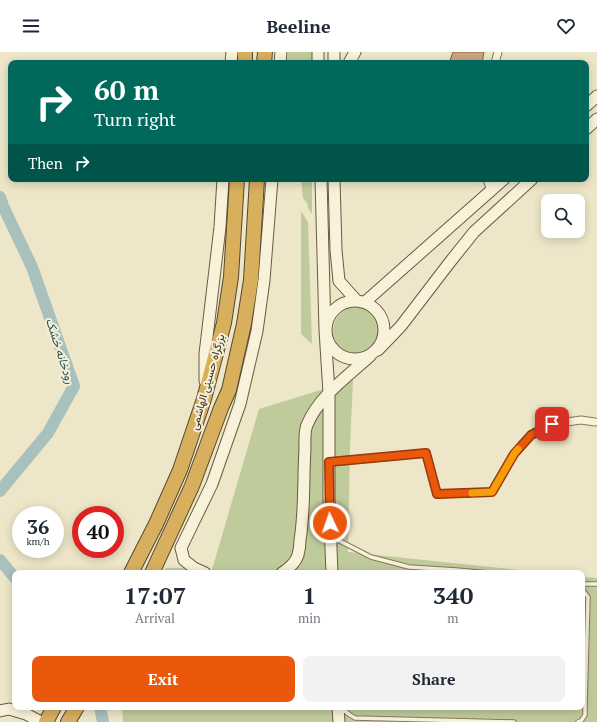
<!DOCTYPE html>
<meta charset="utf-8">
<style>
body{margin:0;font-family:"PT Serif",Vazirmatn,serif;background:#f2f2f3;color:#1f2937;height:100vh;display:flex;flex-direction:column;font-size:15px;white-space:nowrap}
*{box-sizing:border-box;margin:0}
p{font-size:13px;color:#747a83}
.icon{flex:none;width:22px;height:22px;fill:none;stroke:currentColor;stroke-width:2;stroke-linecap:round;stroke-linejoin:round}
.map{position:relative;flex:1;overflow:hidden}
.side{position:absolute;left:12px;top:518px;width:573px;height:140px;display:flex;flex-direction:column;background:#fff;border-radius:8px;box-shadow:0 2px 10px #0003}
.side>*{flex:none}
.hud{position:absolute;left:8px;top:8px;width:581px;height:122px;border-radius:8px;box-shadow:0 2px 10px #0003;background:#00695c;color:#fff;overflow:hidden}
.buttons{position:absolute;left:541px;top:142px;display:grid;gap:8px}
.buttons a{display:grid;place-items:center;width:44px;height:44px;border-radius:8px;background:#fff;box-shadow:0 2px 10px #0003;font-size:20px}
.speed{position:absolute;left:12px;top:454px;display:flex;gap:8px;font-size:20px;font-weight:700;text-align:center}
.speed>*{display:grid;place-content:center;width:52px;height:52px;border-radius:50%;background:#fff;box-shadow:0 2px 10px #0003;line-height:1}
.speed small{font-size:10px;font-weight:400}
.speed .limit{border:6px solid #d22;background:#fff;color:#111}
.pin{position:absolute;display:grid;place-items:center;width:34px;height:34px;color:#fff;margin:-17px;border-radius:8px;box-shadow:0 2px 6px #0006}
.me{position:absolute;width:44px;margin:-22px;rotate:357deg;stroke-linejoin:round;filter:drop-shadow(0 0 3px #0008)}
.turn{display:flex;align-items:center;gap:14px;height:84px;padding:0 20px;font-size:18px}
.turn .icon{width:52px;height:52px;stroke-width:2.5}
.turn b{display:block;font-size:28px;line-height:34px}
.then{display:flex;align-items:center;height:38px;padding:0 20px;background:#0003;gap:8px;font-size:15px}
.eta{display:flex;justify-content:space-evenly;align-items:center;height:68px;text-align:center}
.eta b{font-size:24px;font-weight:700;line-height:28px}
.cta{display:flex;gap:8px;margin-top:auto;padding:8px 20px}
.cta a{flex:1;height:46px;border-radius:8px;background:#ea580c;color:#fff;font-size:16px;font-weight:700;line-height:46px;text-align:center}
.cta a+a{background:#f2f2f3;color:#1f2937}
header{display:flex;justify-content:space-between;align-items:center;height:52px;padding:0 20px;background:#fff;font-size:18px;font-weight:700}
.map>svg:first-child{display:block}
.green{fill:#c0cb9c}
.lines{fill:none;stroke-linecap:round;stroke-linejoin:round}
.river{stroke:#a8c1bc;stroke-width:12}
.building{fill:#caa67f;stroke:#876644}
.lane-casing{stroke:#88795d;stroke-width:5.5}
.street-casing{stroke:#88795d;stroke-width:9}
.secondary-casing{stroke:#6a5a40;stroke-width:13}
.highway-casing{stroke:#564731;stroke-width:16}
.lane{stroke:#f8f2db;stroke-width:3.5}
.street{stroke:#f8f2db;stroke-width:7}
.secondary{stroke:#f8f2db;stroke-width:11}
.highway{stroke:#d8af5d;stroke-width:14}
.route-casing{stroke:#983908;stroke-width:10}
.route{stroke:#ea580c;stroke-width:7}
.slow{stroke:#f59e0b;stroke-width:7}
.labels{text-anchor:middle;stroke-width:4;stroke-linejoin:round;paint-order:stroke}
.street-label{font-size:11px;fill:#392f20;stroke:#f5efd7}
.water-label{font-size:12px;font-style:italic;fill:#305758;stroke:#f5efd7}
</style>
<header><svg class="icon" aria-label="menu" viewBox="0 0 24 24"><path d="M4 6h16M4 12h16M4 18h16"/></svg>Beeline<svg class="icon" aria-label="heart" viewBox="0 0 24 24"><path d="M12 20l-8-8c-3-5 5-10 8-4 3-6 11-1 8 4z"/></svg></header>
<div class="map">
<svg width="597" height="670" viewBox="0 0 597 670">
<rect width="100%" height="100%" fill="#ede6c8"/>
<g class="green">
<path d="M 288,0 L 313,0 L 313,11 L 287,11 Z"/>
<path d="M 301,127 L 312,127 L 312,162 L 308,156 L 307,151 L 303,146 Z"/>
<path d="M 301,159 L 308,170 L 312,292 L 301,282 Z"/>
<circle cx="357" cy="279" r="24"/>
<path d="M 353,328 L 350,394 L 348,500 L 547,521 L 211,521 L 259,357 Z"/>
<path d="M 166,516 L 184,516 L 191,521 L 163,521 Z"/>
<path d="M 582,525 L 597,526 L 597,670 L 123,670 L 122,655 L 582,655 Z"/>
</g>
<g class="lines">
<g class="river">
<path d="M 0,145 L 3,154 L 32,215 L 74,334 L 48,381 L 0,439"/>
<path d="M 0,508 L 15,526"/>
<path d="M 100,655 L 103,670"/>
</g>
</g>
<path class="building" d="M 453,0 L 484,0 L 482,11 L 449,11 Z"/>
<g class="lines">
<defs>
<g id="lane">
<path d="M 332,485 L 371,505 L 409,515 L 456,518 L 489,521"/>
<path d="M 582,532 L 597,532"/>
<path d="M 341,656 L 350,663 L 355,666 L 514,670"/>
<path d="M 578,670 L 581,669 L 585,663 L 585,650 L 588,545 L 582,537"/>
</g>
<g id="street">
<path d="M 495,11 L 498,0"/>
<path d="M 487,127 L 491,139"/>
<path d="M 329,410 L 426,401 L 437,442 L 492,440 L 514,402 L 531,383 L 552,372 L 581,368 L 595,370"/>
</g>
<g id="secondary">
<path d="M 231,11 L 232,0"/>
<path d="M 280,11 L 281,0"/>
<path d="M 318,11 L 318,0"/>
<path d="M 334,11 L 334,0"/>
<path d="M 349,11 L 355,0"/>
<path d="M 586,54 L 597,44"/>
<path d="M 586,77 L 597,67"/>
<path d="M 321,127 L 325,278 L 329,341 L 329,445 L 332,521"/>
<path d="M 334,127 L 336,198 L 339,229 L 356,248"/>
<circle cx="355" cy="278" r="29"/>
<path d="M 365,250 L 504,127"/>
<path d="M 378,298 L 401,274 L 450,210 L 474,180 L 532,127"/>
<path d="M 205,329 L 205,302 L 220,175 L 223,127"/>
<path d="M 205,521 L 194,516 L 184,508 L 181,496 L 212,432 L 240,352 L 257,279 L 264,228 L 272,127"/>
<path d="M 282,521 C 288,517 296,510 298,503 C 299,499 300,493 300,488 C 305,458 303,428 305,397 C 305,390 304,380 307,373 C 319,344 347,325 370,304"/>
<path d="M 338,655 L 339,670"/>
<path d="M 0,659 L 9,657 L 26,662 L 41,670"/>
</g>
<g id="highway">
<path d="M 245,11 L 245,0"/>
<path d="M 264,11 L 265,0"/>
<path d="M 131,521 L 156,472 L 180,418 L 204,347 L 224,271 L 231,225 L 237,127"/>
<path d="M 152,521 L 192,434 L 221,356 L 229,338 L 244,272 L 251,228 L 257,127"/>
<path d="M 46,670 L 54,655"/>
<path d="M 68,670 L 77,655"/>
</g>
</defs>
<use href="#lane" class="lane-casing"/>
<use href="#street" class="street-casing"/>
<use href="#secondary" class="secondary-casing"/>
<use href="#highway" class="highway-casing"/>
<use href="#lane" class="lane"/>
<use href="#street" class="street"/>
<use href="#secondary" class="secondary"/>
<use href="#highway" class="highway"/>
</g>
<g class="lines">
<defs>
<path id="route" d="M 330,471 L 329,410 L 426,401 L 437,442 L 492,440 L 514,402 L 531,383 L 552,372"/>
</defs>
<use href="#route" class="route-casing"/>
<use href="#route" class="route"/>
<path class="slow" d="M 472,441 L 492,440 L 514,402 L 518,397"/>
</g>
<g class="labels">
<g class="street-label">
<text transform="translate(207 330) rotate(-74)" y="4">بزرگراه حسینی الهاشمی</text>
</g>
<g class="water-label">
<text transform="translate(60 299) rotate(72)" y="4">رودخانه خشک</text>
</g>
</g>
</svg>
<div class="buttons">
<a><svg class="icon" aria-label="search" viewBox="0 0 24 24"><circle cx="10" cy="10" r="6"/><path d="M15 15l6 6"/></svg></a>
</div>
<div class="speed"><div>36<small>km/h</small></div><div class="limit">40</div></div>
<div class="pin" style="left:552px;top:372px;background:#d93025"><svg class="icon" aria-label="arrive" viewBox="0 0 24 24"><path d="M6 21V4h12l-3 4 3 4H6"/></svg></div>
<svg class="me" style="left:330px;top:471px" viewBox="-20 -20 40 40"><circle r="17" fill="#ea580c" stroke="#fff" stroke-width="3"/><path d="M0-11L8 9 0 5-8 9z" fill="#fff"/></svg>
<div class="hud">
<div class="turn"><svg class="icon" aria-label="right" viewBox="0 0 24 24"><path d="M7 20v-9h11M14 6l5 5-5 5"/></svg><div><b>60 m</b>Turn right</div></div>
<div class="then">Then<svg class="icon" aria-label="right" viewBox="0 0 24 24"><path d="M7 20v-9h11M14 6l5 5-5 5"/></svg></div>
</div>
<section class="side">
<div class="eta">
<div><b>17:07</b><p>Arrival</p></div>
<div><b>1</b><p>min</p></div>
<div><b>340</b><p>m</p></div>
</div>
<div class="cta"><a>Exit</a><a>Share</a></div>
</section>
</div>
